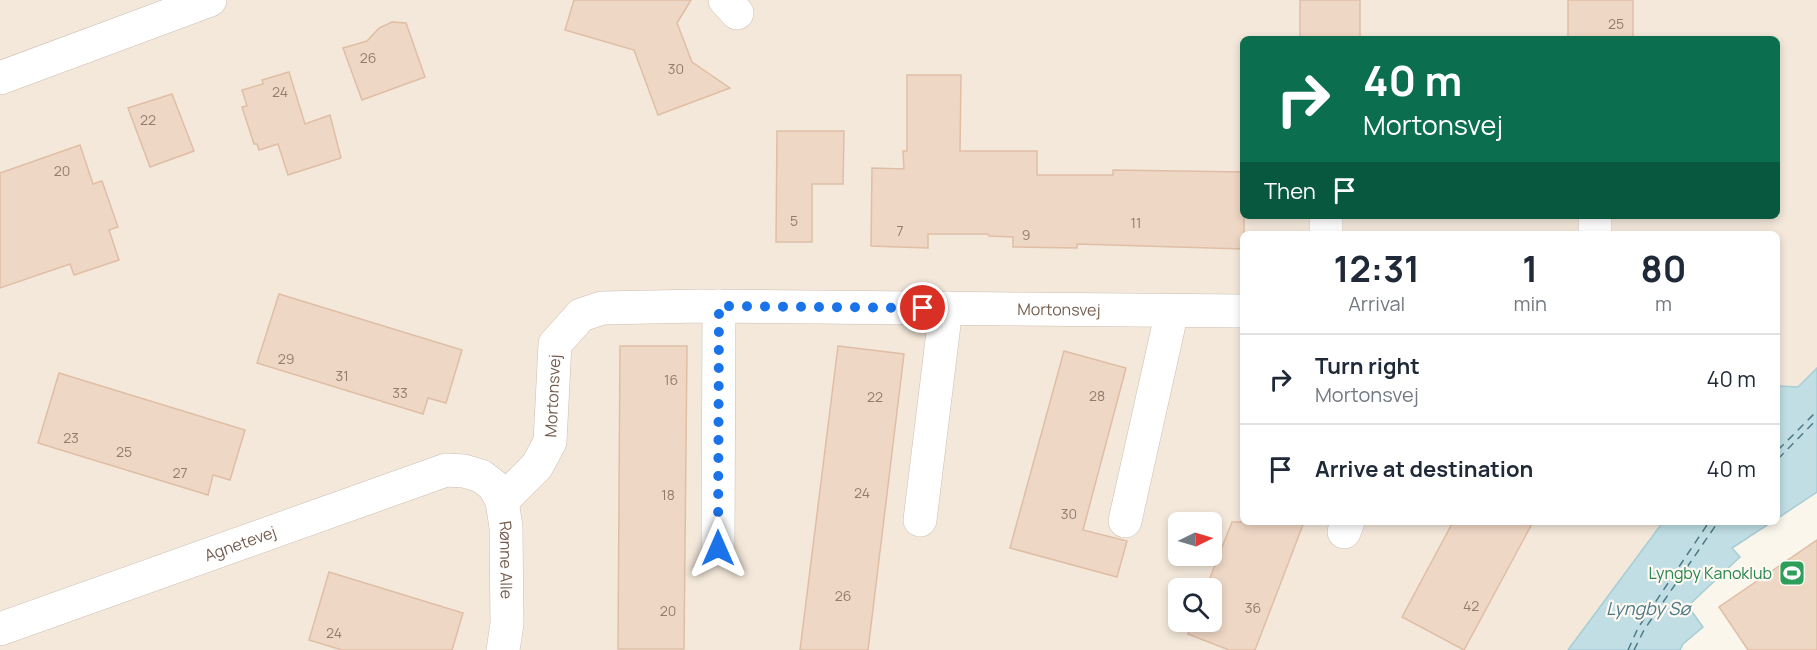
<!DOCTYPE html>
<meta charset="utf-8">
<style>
body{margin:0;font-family:Manrope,sans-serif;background:#f2f2f3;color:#1f2937;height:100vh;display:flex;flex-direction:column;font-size:22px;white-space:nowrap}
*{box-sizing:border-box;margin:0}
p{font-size:20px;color:#747a83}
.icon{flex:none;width:33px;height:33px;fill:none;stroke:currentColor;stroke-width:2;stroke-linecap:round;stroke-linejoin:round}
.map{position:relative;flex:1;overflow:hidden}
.side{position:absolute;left:1240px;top:231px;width:540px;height:294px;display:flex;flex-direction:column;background:#fff;border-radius:9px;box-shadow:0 3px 9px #0003}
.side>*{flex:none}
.hud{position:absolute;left:1240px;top:36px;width:540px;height:183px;border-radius:9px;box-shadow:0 3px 9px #0003;background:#0b6e4f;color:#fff;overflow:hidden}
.needle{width:39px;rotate:85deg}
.tools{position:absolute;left:1168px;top:512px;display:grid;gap:12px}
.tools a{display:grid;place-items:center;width:54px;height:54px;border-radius:9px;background:#fff;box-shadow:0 3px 9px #0003;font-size:30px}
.pin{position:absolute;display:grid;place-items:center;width:51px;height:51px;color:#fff;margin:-26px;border:3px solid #fff;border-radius:50%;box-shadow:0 2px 6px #0007}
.me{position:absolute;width:66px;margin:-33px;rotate:0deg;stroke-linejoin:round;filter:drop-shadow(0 0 4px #0008)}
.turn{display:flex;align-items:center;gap:21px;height:126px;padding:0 24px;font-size:27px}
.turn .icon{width:78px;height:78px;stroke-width:2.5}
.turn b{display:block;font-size:42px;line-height:51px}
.then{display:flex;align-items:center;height:57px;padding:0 24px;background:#0003;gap:12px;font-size:22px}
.eta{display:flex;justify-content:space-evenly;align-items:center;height:102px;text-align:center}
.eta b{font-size:36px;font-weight:700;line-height:42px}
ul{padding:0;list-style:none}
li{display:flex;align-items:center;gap:18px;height:90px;padding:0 24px;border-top:2px solid #e0e1e3}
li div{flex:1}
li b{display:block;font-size:22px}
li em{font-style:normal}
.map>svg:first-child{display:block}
.residential{fill:#f3e8da;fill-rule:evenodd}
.water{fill:#c0dee4;stroke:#a7cdd5;stroke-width:1.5}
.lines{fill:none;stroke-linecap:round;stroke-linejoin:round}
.ferry{stroke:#4b7a86;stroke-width:1.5;stroke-dasharray:8 6;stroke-linecap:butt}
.building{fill:#efd7c5;stroke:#e0bea6;stroke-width:1.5}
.minor-casing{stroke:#cdbeb1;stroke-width:34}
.minor{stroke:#fff;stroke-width:33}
.route{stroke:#1a73e8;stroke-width:10;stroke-dasharray:0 18}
.labels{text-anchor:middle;stroke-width:4.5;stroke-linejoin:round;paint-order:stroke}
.number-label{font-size:14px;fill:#947c6c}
.street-label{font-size:16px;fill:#755e4f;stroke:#fef9f2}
.leisure-label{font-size:16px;fill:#27864d;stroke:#fef9f2;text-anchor:end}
.water-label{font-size:18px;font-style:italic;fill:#4b7a86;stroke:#fef9f2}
</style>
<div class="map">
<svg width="1817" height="650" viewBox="0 0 1817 650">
<rect width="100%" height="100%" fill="#fbf6eb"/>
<path class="residential" d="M 0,0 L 1817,0 L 1817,368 L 1798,387 L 1778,386 L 1778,234 L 1244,234 L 1244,522 L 1663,522 L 1568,650 L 0,650 ZM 1244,39 L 1778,39 L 1778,216 L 1244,216 ZM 1179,522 L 1212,522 L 1212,555 L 1179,555 ZM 1179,588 L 1212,588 L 1212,621 L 1179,621 Z"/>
<g class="water">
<path d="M 1817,368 L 1817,492 L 1778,518 L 1778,386 L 1798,387 Z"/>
<path d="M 1663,522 L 1772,522 L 1732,548 L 1740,557 L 1688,606 L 1703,627 L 1683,644 L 1680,650 L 1568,650 Z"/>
</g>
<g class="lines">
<g class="ferry">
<path d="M 1778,450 L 1817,411"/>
<path d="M 1778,459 L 1817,419"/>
<path d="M 1628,650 L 1638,628 L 1709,522"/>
<path d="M 1634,650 L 1644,630 L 1718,522"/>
</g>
</g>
<g class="building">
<path d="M 574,0 L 691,0 L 677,23 L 692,62 L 730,88 L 658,115 L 634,50 L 565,30 Z"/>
<rect x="1300" y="0" width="60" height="39"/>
<rect x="1568" y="0" width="65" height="39"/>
<path d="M 392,22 L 406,23 L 425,77 L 362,100 L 343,48 L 367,41 L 379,28 Z"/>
<path d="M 289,72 L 305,124 L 330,115 L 341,158 L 288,175 L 278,144 L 259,150 L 257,144 L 254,144 L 242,107 L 247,106 L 242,90 L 263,84 L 262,80 Z"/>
<path d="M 907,75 L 961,75 L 960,151 L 1037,151 L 1037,175 L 1113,175 L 1113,170 L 1244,172 L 1244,249 L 1077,244 L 1077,248 L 1013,247 L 1013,237 L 989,236 L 988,234 L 928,234 L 928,248 L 871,246 L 872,168 L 904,169 L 903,151 L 907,151 Z"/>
<path d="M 172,94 L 194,151 L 150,167 L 128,108 Z"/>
<path d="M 777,131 L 844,131 L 843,184 L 812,184 L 812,242 L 776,242 Z"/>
<path d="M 80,145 L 93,184 L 102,181 L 118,227 L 109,230 L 119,260 L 74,275 L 70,264 L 0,288 L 0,173 Z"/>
<path d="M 279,294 L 462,350 L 446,403 L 428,398 L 423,414 L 257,363 Z"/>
<path d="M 620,346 L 687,346 L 684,649 L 618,649 Z"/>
<path d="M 838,346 L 904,354 L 868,650 L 800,650 Z"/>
<path d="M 1064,351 L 1126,368 L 1083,530 L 1127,541 L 1117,577 L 1010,548 Z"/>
<path d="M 59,373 L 245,430 L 230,480 L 213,475 L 208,495 L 38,443 Z"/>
<path d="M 1232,522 L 1304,522 L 1255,650 L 1229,650 L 1188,634 L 1193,621 L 1212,621 L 1212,588 L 1206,588 Z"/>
<path d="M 1453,522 L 1533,522 L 1464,650 L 1402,617 Z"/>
<path d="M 1817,540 L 1817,650 L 1748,650 L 1719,607 Z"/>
<path d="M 329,572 L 463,613 L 452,650 L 342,650 L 309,640 Z"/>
</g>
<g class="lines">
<defs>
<g id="minor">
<path d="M 725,0 L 737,13"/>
<path d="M 0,78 L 210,0"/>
<path d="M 1595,216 L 1595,234"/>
<path d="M 1326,234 L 1326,216"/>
<path id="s1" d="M 502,501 L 537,466 L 550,442 L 555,344 L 581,315 L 602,308 L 701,306 L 1244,311"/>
<path d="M 920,520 L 946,308"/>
<path d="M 1125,521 L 1172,311"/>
<path d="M 1344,532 L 1348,522"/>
<path d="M 718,548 L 719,306"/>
<path id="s2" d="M 0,629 L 446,470 L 464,471 L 481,476 L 494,486 L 502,501 L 506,527 L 507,624 L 503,650"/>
</g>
</defs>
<use href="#minor" class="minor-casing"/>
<use href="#minor" class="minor"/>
</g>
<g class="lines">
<path class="route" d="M 718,548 L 719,306 L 923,308"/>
</g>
<defs>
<symbol id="stadium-square" viewBox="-11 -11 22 22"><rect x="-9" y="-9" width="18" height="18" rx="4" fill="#2e9e5b" stroke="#fef9f2"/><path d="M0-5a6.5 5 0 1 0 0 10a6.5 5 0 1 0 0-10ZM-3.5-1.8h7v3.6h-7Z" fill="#fff"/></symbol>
</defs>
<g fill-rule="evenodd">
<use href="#stadium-square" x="1777" y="558" width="30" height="30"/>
</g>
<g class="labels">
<g class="number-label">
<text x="1616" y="29">25</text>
<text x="368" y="63">26</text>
<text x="676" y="74">30</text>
<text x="280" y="97">24</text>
<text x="148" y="125">22</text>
<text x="62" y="176">20</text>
<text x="794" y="226">5</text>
<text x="1136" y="228">11</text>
<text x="900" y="236">7</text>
<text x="1026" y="240">9</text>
<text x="286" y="364">29</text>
<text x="342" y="381">31</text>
<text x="671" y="385">16</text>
<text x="400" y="398">33</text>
<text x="1097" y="401">28</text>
<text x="875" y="402">22</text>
<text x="71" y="443">23</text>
<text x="124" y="457">25</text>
<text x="180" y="478">27</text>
<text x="862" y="498">24</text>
<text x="668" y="500">18</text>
<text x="1069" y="519">30</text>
<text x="843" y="601">26</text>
<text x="1471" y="611">42</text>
<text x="1253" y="613">36</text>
<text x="668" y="616">20</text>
<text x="334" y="638">24</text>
</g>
<g class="street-label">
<text dy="6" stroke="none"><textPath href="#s1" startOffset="693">Mortonsvej</textPath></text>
<text dy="6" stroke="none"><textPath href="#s1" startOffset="123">Mortonsvej</textPath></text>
<text dy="6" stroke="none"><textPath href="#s2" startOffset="255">Agnetevej</textPath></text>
<text dy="6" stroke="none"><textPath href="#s2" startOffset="602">Rønne Alle</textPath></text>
</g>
<g class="leisure-label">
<text x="1772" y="579">Lyngby Kanoklub</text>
</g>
<g class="water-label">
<text x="1648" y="615">Lyngby Sø</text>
</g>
</g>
</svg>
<div class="tools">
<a><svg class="needle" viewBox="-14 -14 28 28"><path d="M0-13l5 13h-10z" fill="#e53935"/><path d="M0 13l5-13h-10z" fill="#747a83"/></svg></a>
<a><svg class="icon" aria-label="search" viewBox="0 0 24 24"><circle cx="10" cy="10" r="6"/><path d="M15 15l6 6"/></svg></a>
</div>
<div class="pin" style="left:923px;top:308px;background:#d93025"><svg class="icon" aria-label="arrive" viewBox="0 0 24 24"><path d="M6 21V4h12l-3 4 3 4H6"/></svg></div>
<svg class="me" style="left:718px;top:548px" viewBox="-20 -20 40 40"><path d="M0-17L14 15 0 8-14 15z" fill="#1a73e8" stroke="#fff" stroke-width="4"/></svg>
<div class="hud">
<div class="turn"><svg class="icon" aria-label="right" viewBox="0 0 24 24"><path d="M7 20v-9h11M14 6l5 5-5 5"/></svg><div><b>40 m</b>Mortonsvej</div></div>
<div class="then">Then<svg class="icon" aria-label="arrive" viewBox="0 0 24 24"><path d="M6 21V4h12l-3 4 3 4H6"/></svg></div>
</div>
<section class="side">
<div class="eta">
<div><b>12:31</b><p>Arrival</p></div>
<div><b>1</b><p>min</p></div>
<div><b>80</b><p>m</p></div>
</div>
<ul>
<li><svg class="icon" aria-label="right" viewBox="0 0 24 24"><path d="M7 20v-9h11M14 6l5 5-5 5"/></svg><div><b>Turn right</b><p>Mortonsvej</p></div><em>40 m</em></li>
<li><svg class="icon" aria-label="arrive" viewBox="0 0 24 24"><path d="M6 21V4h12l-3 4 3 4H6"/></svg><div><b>Arrive at destination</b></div><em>40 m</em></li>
</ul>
</section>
</div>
